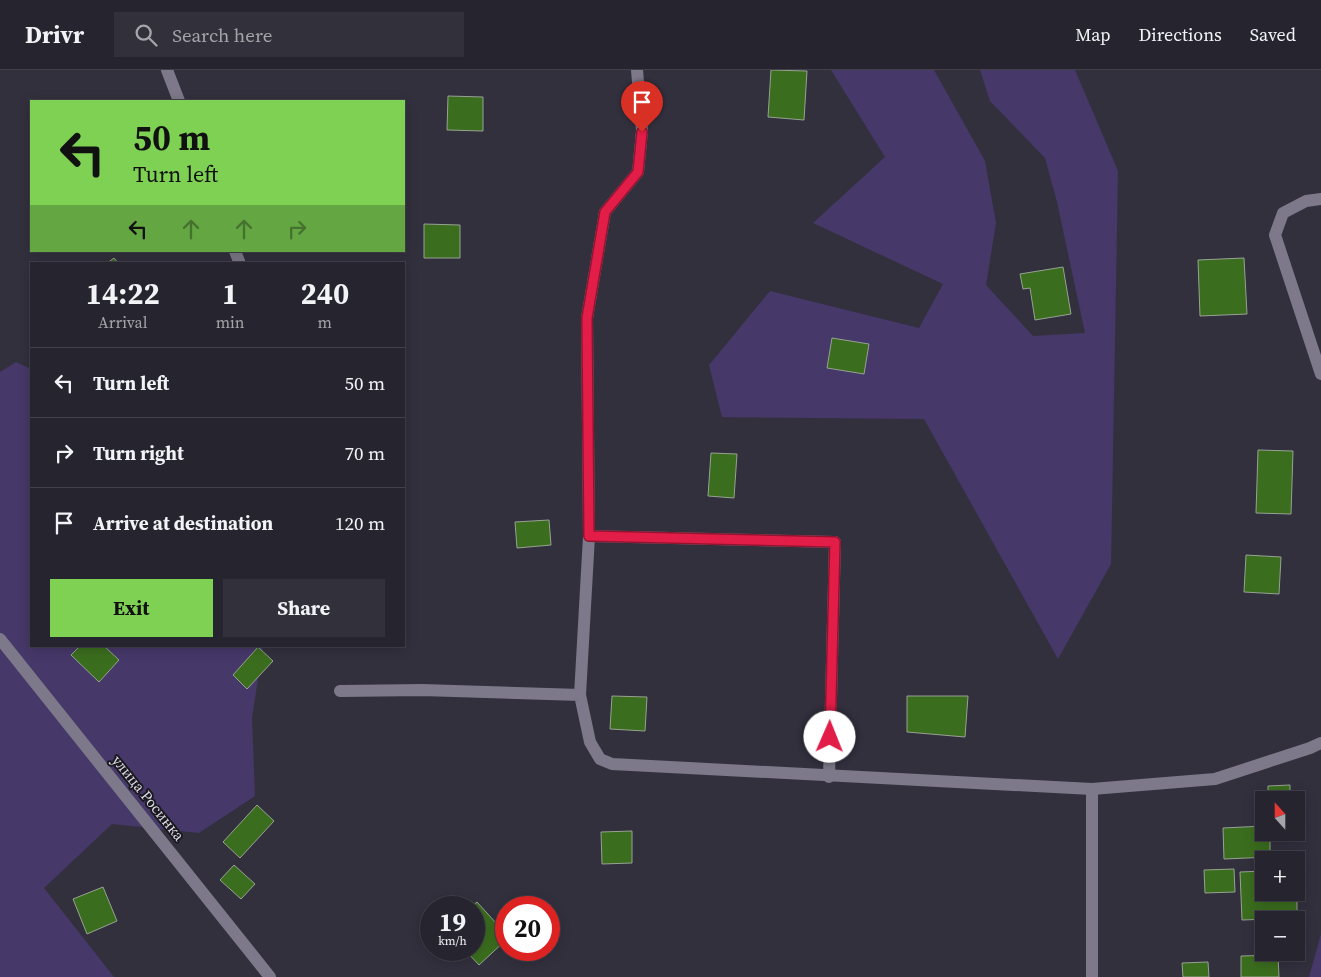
<!DOCTYPE html>
<meta charset="utf-8">
<style>
body{margin:0;font-family:"Source Serif 4",serif;background:#32303a;color:#f1f3f6;height:100vh;display:flex;flex-direction:column;font-size:19px;white-space:nowrap}
*{box-sizing:border-box;margin:0}
p{font-size:16px;color:#a4a4aa}
.icon{flex:none;width:28px;height:28px;fill:none;stroke:currentColor;stroke-width:2;stroke-linecap:round;stroke-linejoin:round}
.map{position:relative;flex:1;overflow:hidden}
.details{position:absolute;left:30px;top:192px;width:375px;height:385px;display:flex;flex-direction:column;background:#26242e;border-radius:0px;box-shadow:0 2px 12px #0003,0 0 0 1px #42414a}
.details>*{flex:none}
.hud{position:absolute;left:30px;top:30px;width:375px;height:152px;border-radius:0px;box-shadow:0 2px 12px #0003,0 0 0 1px #42414a;background:#7ed153;color:#111;overflow:hidden}
.needle{width:32px;rotate:339deg}
.fabs{position:absolute;left:1255px;top:721px;display:grid;gap:10px}
.fabs a{display:grid;place-items:center;width:50px;height:50px;border-radius:0px;background:#26242e;box-shadow:0 2px 12px #0003,0 0 0 1px #42414a;font-size:25px}
.speed{position:absolute;left:420px;top:826px;display:flex;gap:10px;font-size:25px;font-weight:700;text-align:center}
.speed>*{display:grid;place-content:center;width:65px;height:65px;border-radius:50%;background:#26242e;box-shadow:0 2px 12px #0003,0 0 0 1px #42414a;line-height:1}
.speed small{font-size:12px;font-weight:400}
.speed .limit{border:8px solid #d22;background:#fff;color:#111}
.pin{position:absolute;display:grid;place-items:center;width:42px;height:42px;color:#fff;margin:-51px -21px;border-radius:50% 50% 50% 0;rotate:-45deg;box-shadow:0 0 5px #0007}
.pin .icon{rotate:45deg}
.me{position:absolute;width:55px;margin:-28px;rotate:1deg;stroke-linejoin:round;filter:drop-shadow(0 0 4px #0008)}
.turn{display:flex;align-items:center;gap:18px;height:105px;padding:0 20px;font-size:22px}
.turn .icon{width:65px;height:65px;stroke-width:2.5}
.turn b{display:block;font-size:35px;line-height:42px}
.lanes{display:flex;align-items:center;height:48px;padding:0 20px;background:#0003;justify-content:center;gap:25px;direction:ltr}
.lanes .off{opacity:.35}
.eta{display:flex;justify-content:space-evenly;align-items:center;height:85px;text-align:center}
.eta b{font-size:30px;font-weight:700;line-height:35px}
.cta{display:flex;gap:10px;margin-top:auto;padding:10px 20px}
.cta a{flex:1;height:58px;border-radius:0px;background:#7ed153;color:#111;font-size:20px;font-weight:700;line-height:58px;text-align:center}
.cta a+a{background:#32303a;color:#f1f3f6}
ul{padding:0;list-style:none}
li{display:flex;align-items:center;gap:15px;height:70px;padding:0 20px;border-top:1px solid #42414a}
li div{flex:1}
li b{display:block;font-size:19px}
li em{font-style:normal}
header{display:flex;align-items:center;gap:30px;box-sizing:border-box;height:70px;padding:0 25px;background:#26242e;border-bottom:1px solid #42414a}
header strong{font-size:24px}
nav{display:flex;gap:28px;margin-inline-start:auto;font-size:18px}
.search{width:350px;height:45px;background:#32303a;display:flex;align-items:center;gap:12px;box-sizing:border-box;padding:0 18px;border-radius:0px;color:#a4a4aa;font-size:19px}
.map>svg:first-child{display:block}
.green{fill:#463869}
.building{fill:#3b6d1e;stroke:#97a293}
.lines{fill:none;stroke-linecap:round;stroke-linejoin:round}
.minor{stroke:#7d798a;stroke-width:12}
.route-casing{stroke:#92132f;stroke-width:12}
.route{stroke:#e11d48;stroke-width:9}
.labels{text-anchor:middle;stroke-width:4;stroke-linejoin:round;paint-order:stroke}
.street-label{font-size:15px;fill:#dddbe5;stroke:#1b1920}
</style>
<header>
<strong>Drivr</strong>
<div class="search"><svg class="icon" aria-label="search" viewBox="0 0 24 24"><circle cx="10" cy="10" r="6"/><path d="M15 15l6 6"/></svg>Search here</div>
<nav><a>Map</a><a>Directions</a><a>Saved</a></nav>
</header>
<div class="map">
<svg width="1321" height="907" viewBox="0 0 1321 907">
<rect width="100%" height="100%" fill="#33303e"/>
<g class="green">
<path d="M 831,0 L 934,0 L 985,91 L 996,153 L 986,215 L 1033,266 L 1085,263 L 1057,132 L 1045,88 L 990,31 L 980,0 L 1075,0 L 1118,101 L 1111,494 L 1058,589 L 924,349 L 722,347 L 709,295 L 770,221 L 919,258 L 943,214 L 813,153 L 885,87 Z"/>
<path d="M 16,292 L 31,299 L 31,576 L 263,576 L 252,648 L 255,726 L 199,763 L 112,754 L 44,818 L 114,907 L 0,907 L 0,302 Z"/>
<path d="M 1321,864 L 1321,907 L 1309,907 Z"/>
</g>
<g class="building">
<path d="M 771,0 L 807,1 L 804,50 L 768,47 Z"/>
<path d="M 448,26 L 483,27 L 483,61 L 447,60 Z"/>
<path d="M 424,154 L 460,155 L 460,188 L 424,188 Z"/>
<path d="M 114,188 L 119,194 L 106,194 Z"/>
<path d="M 1244,188 L 1247,244 L 1200,246 L 1198,190 Z"/>
<path d="M 1063,197 L 1071,244 L 1035,250 L 1030,218 L 1023,219 L 1020,204 Z"/>
<path d="M 832,268 L 869,274 L 864,304 L 827,298 Z"/>
<path d="M 1258,380 L 1293,381 L 1291,444 L 1256,443 Z"/>
<path d="M 711,383 L 737,384 L 734,428 L 708,426 Z"/>
<path d="M 549,450 L 551,475 L 517,478 L 515,452 Z"/>
<path d="M 1246,485 L 1281,487 L 1279,524 L 1244,522 Z"/>
<path d="M 80,576 L 104,576 L 119,590 L 99,612 L 71,585 Z"/>
<path d="M 258,577 L 273,591 L 247,619 L 233,605 Z"/>
<path d="M 612,626 L 647,627 L 645,661 L 610,659 Z"/>
<path d="M 907,626 L 968,626 L 965,667 L 907,662 Z"/>
<path d="M 1290,715 L 1290,730 L 1268,730 L 1268,716 Z"/>
<path d="M 257,735 L 274,751 L 240,788 L 223,772 Z"/>
<path d="M 1264,756 L 1264,762 L 1270,762 L 1270,787 L 1224,789 L 1223,758 Z"/>
<path d="M 632,761 L 632,793 L 602,794 L 601,762 Z"/>
<path d="M 234,795 L 255,814 L 241,829 L 220,810 Z"/>
<path d="M 1234,799 L 1235,822 L 1205,823 L 1204,800 Z"/>
<path d="M 1264,801 L 1264,822 L 1296,822 L 1297,820 L 1297,848 L 1242,850 L 1240,802 Z"/>
<path d="M 103,817 L 117,851 L 87,864 L 73,829 Z"/>
<path d="M 477,832 L 506,864 L 506,870 L 479,895 L 465,880 L 474,880 L 474,838 L 470,838 Z"/>
<path d="M 1278,885 L 1279,907 L 1241,907 L 1241,886 Z"/>
<path d="M 1208,892 L 1209,907 L 1183,907 L 1182,893 Z"/>
</g>
<g class="lines">
<g class="minor">
<path d="M 167,0 L 179,31"/>
<path d="M 1321,129 L 1306,131 L 1283,143 L 1275,165 L 1321,304"/>
<path d="M 235,181 L 240,194"/>
<path d="M 589,466 L 835,472 L 829,707"/>
<path d="M 0,569 L 270,907"/>
<path d="M 340,621 L 422,620 L 580,625 L 590,672 L 600,689 L 612,694 L 1092,719 L 1215,709 L 1310,678 L 1321,673"/>
<path d="M 580,625 L 589,466 L 587,248 L 605,142 L 638,102 L 642,61 L 637,0"/>
<path d="M 1092,907 L 1092,719"/>
</g>
</g>
<g class="lines">
<defs>
<path id="route" d="M 642,62 L 638,102 L 605,142 L 587,248 L 589,466 L 835,472 L 830,667"/>
</defs>
<use href="#route" class="route-casing"/>
<use href="#route" class="route"/>
</g>
<g class="labels">
<g class="street-label">
<text transform="translate(148 728) rotate(51)" y="5">улица Росинка</text>
</g>
</g>
</svg>
<div class="fabs">
<a><svg class="needle" viewBox="-14 -14 28 28"><path d="M0-13l5 13h-10z" fill="#e53935"/><path d="M0 13l5-13h-10z" fill="#a4a4aa"/></svg></a>
<a>+</a>
<a>−</a>
</div>
<div class="speed"><div>19<small>km/h</small></div><div class="limit">20</div></div>
<div class="pin" style="left:642px;top:62px;background:#d93025"><svg class="icon" aria-label="arrive" viewBox="0 0 24 24"><path d="M6 21V4h12l-3 4 3 4H6"/></svg></div>
<svg class="me" style="left:830px;top:667px" viewBox="-20 -20 40 40"><circle r="19" fill="#fff"/><path d="M0-13L10 11 0 6-10 11z" fill="#e11d48"/></svg>
<div class="hud">
<div class="turn"><svg class="icon" aria-label="left" viewBox="0 0 24 24"><path d="M17 20v-9H6M10 6l-5 5 5 5"/></svg><div><b>50 m</b>Turn left</div></div>
<div class="lanes"><svg class="icon" aria-label="left" viewBox="0 0 24 24"><path d="M17 20v-9H6M10 6l-5 5 5 5"/></svg><svg class="icon off" aria-label="ahead" viewBox="0 0 24 24"><path d="M12 20V5M6 11l6-6 6 6"/></svg><svg class="icon off" aria-label="ahead" viewBox="0 0 24 24"><path d="M12 20V5M6 11l6-6 6 6"/></svg><svg class="icon off" aria-label="right" viewBox="0 0 24 24"><path d="M7 20v-9h11M14 6l5 5-5 5"/></svg></div>
</div>
<section class="details">
<div class="eta">
<div><b>14:22</b><p>Arrival</p></div>
<div><b>1</b><p>min</p></div>
<div><b>240</b><p>m</p></div>
</div>
<ul>
<li><svg class="icon" aria-label="left" viewBox="0 0 24 24"><path d="M17 20v-9H6M10 6l-5 5 5 5"/></svg><div><b>Turn left</b></div><em>50 m</em></li>
<li><svg class="icon" aria-label="right" viewBox="0 0 24 24"><path d="M7 20v-9h11M14 6l5 5-5 5"/></svg><div><b>Turn right</b></div><em>70 m</em></li>
<li><svg class="icon" aria-label="arrive" viewBox="0 0 24 24"><path d="M6 21V4h12l-3 4 3 4H6"/></svg><div><b>Arrive at destination</b></div><em>120 m</em></li>
</ul>
<div class="cta"><a>Exit</a><a>Share</a></div>
</section>
</div>
